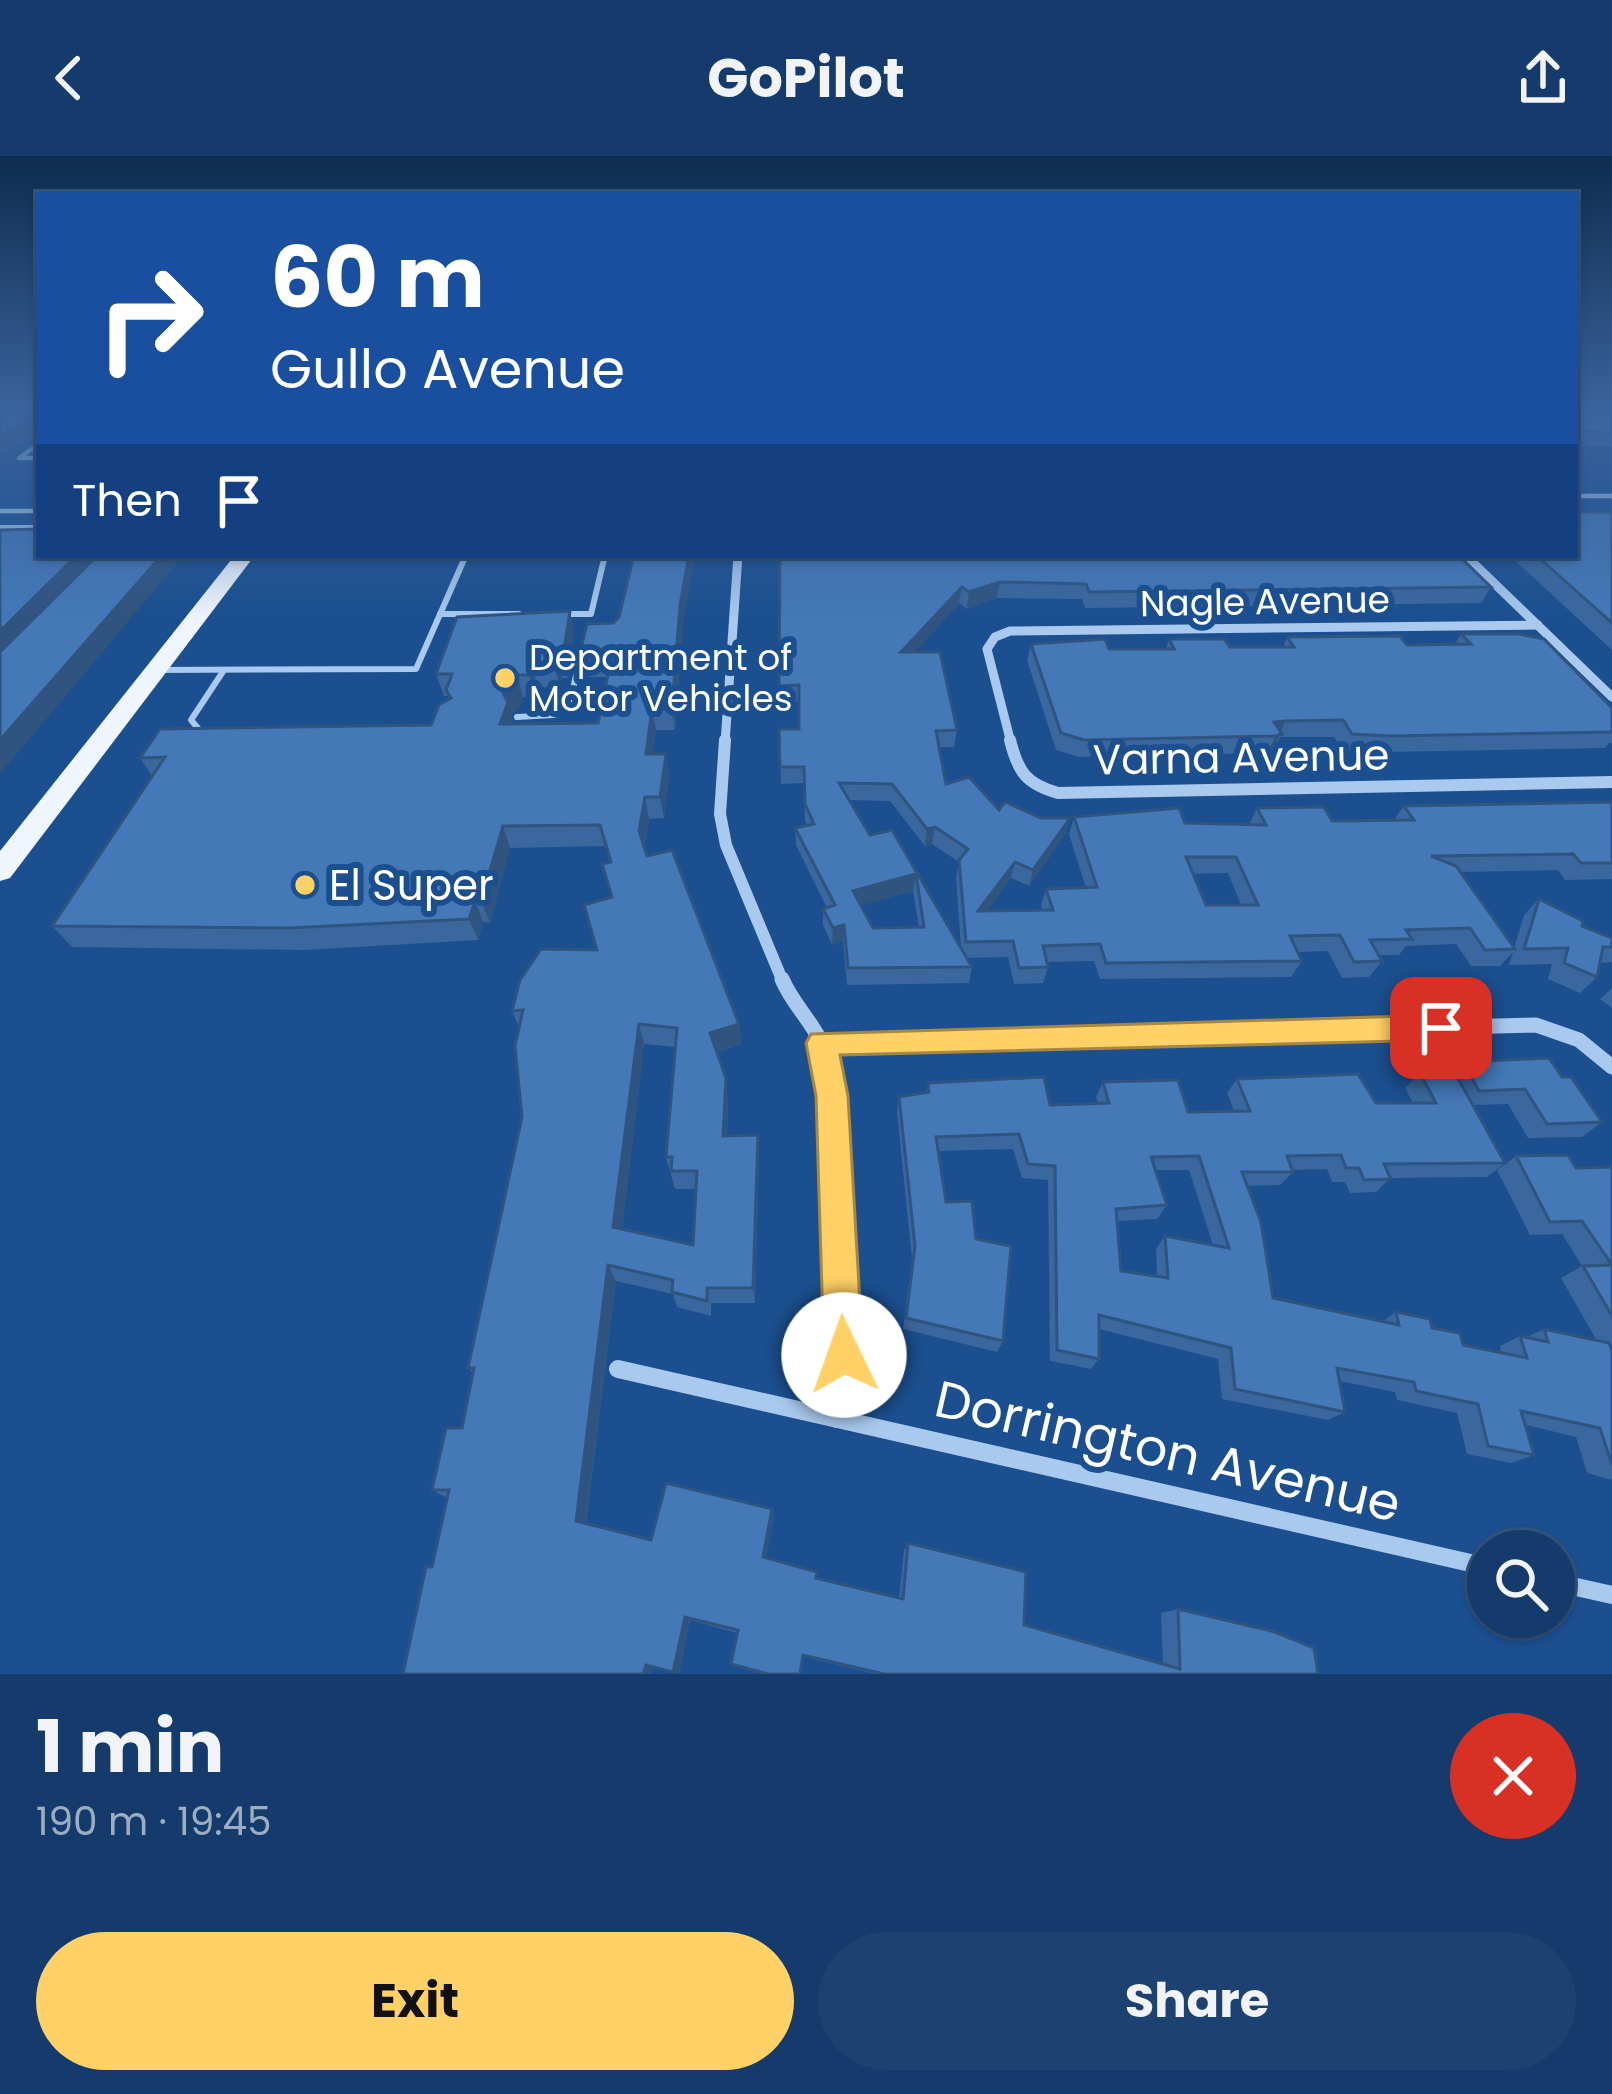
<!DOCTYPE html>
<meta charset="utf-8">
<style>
body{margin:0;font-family:Poppins,sans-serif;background:#1d4271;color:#f1f3f6;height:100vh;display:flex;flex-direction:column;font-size:45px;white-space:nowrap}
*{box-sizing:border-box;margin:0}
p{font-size:39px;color:#9dadc1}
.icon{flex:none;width:66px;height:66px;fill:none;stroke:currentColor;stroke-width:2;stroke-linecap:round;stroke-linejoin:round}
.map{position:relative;height:1518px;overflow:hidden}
.panel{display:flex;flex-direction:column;background:#143b6b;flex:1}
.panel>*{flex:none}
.guide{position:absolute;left:36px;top:36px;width:1542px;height:366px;border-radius:0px;box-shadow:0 3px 9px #0004,0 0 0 3px #33557e;background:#1a4fa0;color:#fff;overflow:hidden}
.fabs{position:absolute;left:1467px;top:1374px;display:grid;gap:24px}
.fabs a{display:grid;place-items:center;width:108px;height:108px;border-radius:50%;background:#143b6b;box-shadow:0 3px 9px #0004,0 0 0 3px #33557e;font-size:60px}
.pin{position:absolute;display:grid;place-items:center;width:102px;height:102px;color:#fff;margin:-51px;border-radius:24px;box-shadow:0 6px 18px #0006}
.me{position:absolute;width:132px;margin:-66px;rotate:357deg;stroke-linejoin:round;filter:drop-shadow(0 0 9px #0008)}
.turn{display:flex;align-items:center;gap:42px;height:252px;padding:0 36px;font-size:54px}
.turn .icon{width:156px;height:156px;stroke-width:2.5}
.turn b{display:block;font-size:84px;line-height:102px}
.then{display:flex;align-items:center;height:114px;padding:0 36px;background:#0003;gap:24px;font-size:45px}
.round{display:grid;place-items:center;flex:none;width:126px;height:126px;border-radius:63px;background:#1d4271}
.overview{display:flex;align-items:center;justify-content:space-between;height:204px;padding:0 36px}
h1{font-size:72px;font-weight:700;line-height:90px}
.button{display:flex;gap:24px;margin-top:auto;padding:24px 36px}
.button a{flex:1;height:138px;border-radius:72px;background:#ffd166;color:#111;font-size:48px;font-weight:700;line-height:138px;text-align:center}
.button a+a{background:#1d4271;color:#f1f3f6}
header{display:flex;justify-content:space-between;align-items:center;height:156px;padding:0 36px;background:#143b6b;font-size:54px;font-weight:700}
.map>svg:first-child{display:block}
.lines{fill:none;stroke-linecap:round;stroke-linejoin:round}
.service-far1{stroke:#a9c9ee;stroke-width:4.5}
.service{stroke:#a9c9ee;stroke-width:6}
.minor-far4{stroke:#a9c9ee;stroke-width:8}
.minor-far3{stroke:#a9c9ee;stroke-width:9}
.minor-far2{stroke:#a9c9ee;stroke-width:12}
.minor-far1{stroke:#a9c9ee;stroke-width:15}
.minor{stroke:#a9c9ee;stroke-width:18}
.primary{fill:#f0f6ff;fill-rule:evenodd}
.wall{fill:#3a679d;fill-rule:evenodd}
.shaded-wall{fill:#305480}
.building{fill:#4478b7;stroke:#305480;stroke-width:3;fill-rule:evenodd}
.route{fill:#ffd166;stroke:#a68842;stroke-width:3}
.poi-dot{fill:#ffd166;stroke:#1b4f8f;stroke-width:4.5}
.labels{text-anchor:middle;stroke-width:12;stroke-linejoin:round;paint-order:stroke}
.far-street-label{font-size:36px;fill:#fff;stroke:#1b4f8f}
.far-poi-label{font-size:36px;fill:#fff;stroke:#1b4f8f;text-anchor:start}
.street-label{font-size:42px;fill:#fff;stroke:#1b4f8f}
.poi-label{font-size:42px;fill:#fff;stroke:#1b4f8f;text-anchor:start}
.near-street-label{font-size:51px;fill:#fff;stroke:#1b4f8f}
</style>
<header><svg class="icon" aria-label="back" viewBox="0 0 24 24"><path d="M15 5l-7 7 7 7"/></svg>GoPilot<svg class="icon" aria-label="share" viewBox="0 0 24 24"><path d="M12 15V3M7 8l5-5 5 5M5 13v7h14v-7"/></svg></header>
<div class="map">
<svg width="1612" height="1518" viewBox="0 0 1612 1518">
<rect width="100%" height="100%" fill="#1b4f8f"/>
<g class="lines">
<g class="service-far1">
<path d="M 39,288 L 19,302 L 39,302"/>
<path d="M 1575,340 L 1612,340"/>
<path d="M 0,355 L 39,355"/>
</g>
<g class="service">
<path d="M 440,458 L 519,458"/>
<path d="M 559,458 L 591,458 L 605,399"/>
<path d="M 156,514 L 416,513 L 466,399"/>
<path d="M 517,561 L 554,559 L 569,550 L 581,498"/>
<path d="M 202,577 L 191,564 L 224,514"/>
</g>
<path class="minor-far4" d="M 0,373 L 39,373"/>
<g class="minor-far3">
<path d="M 1465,399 L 1612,541"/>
<path d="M 725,587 L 738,399"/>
<path d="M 1011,587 L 987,493 L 995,481 L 1010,475 L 1538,469"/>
</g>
<g class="minor-far2">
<path d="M 725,584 L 720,658 L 726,689 L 783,826"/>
<path d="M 1010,584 C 1018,616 1026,628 1058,637 L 1612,626"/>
</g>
<g class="minor-far1">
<path d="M 782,823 C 792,847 810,863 821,886 C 844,934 838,1073 841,1130"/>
<path d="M 822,887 L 1536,869 L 1579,884 L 1612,911"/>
</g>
<g class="minor">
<path d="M 618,1213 L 1488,1411"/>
<path d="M 837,1263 L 844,1199 L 841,1127"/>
<path d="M 1554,1426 L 1612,1439"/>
</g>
<path class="primary" d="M 235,399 L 255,399 L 10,722 L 0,725 L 0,695 Z"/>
</g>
<g class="wall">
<path d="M 1575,252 L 1584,254 L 1612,253 L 1612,291 L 1575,290 Z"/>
<path d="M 1612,356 L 1612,494 L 1509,399 L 1575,399 Z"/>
<path d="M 780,399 L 1491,431 L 1481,447 L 1085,452 L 1082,443 L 997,442 L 967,453 L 959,447 L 915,496 L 957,574 L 954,591 L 939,591 L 946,628 L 999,654 L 1041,662 L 1070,662 L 1065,678 L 1029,730 L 1011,722 L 987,755 L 1043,754 L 1041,749 L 1046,733 L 1086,732 L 1069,678 L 1074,661 L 1249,669 L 1257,652 L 1332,665 L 1394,664 L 1404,650 L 1612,646 L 1612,723 L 1565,724 L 1558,714 L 1460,716 L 1514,792 L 1524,759 L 1539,743 L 1582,770 L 1612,782 L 1612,806 L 1600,807 L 1597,821 L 1580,837 L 1548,823 L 1552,808 L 1509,809 L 1513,796 L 1500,810 L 1471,810 L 1456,788 L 1406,790 L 1399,799 L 1379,799 L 1382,805 L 1369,821 L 1342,822 L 1328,795 L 1298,796 L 1302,805 L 1291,821 L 1100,823 L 1094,805 L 1047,806 L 1048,811 L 1043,827 L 1014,828 L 1008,801 L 967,802 L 972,811 L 969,827 L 847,829 L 843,785 L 832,789 L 823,769 L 823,753 L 827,752 L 796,689 L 795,672 L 807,669 L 805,665 L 804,627 L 781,628 L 779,573 L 799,573 L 799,546 L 780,546 ZM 849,644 L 890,645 L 925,690 L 932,688 L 959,706 L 956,721 L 961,792 L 892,674 L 870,679 ZM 1228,717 L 1241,749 L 1206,749 L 1193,718 ZM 913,735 L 919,771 L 873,772 L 860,749 Z"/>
<path d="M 570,455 L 574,476 L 568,522 L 562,522 L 560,531 L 537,531 L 535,541 L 523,541 L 519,553 L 511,558 L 514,568 L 598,567 L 607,521 L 584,521 L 579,500 L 683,470 L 675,574 L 656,574 L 652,598 L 666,598 L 669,620 L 664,662 L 649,663 L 644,691 L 647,700 L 739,868 L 741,888 L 717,896 L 728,941 L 727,980 L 759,997 L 755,1147 L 711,1147 L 711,1160 L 677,1151 L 673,1138 L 616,1125 L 586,1367 L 651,1384 L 774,1361 L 766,1402 L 817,1422 L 899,1442 L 904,1394 L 908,1387 L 1024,1469 L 1163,1509 L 1161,1457 L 1178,1453 L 1318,1518 L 876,1518 L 804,1501 L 737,1477 L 690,1464 L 679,1518 L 432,1411 L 447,1342 L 432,1334 L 462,1272 L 473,1217 L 468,1212 L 522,961 L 519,871 L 512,855 L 597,794 L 611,741 L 602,708 L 610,707 L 605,690 L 510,692 L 490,767 L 483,766 L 478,784 L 304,794 L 72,791 L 52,770 L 152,620 L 140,602 L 431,569 L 449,543 L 448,540 L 444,540 L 436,518 ZM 644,888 L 675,891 L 666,1001 L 675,1033 L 696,1033 L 693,1089 L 622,1073 Z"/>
<path d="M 1461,478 L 1612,552 L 1612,587 L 1609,587 L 1605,592 L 1381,596 L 1343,595 L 1334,581 L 1280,581 L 1273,595 L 1267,597 L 1079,601 L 1056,594 L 1027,504 L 1031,488 L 1109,493 L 1166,493 L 1169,483 L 1230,491 L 1283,491 L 1287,481 L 1407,489 L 1455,488 Z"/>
<path d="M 1612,832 L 1612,852 L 1600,843 Z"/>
<path d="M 1463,906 L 1562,921 L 1602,966 L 1582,981 L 1528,982 L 1508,948 L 1473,949 L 1505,1007 L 1487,1021 L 1390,1022 L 1376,1036 L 1350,1037 L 1345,1026 L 1332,1026 L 1327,1013 L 1292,1014 L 1293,1016 L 1280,1029 L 1247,1030 L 1273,1142 L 1382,1166 L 1396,1156 L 1432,1172 L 1463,1189 L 1501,1197 L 1500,1190 L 1520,1180 L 1527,1181 L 1544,1173 L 1597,1185 L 1561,1122 L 1582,1110 L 1562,1078 L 1530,1079 L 1497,1014 L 1516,1000 L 1576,1012 L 1612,1011 L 1612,1324 L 1587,1317 L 1576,1281 L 1526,1269 L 1534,1299 L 1511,1307 L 1467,1298 L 1457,1257 L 1397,1244 L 1395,1236 L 1339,1225 L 1345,1256 L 1328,1264 L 1222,1243 L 1218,1203 L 1099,1173 L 1099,1203 L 1091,1213 L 1050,1205 L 1048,1024 L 1022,1022 L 1013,993 L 938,995 L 946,1046 L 976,1083 L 1003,1185 L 997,1196 L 903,1173 L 912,1102 L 897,956 L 899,941 L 926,936 L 928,927 L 1050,949 L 1098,948 L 1096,941 L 1103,926 L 1188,956 L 1234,955 L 1227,937 L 1237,923 L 1376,947 L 1413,947 L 1405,932 L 1420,917 L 1452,917 ZM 1156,1014 L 1189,1014 L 1213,1089 L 1165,1080 L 1156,1093 L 1157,1120 L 1121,1115 L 1117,1065 L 1157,1063 L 1167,1049 Z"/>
</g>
<g class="shaded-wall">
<path d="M 39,256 L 39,275 L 0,299 L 0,279 Z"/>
<path d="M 77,399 L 102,399 L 0,503 L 0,475 Z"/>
<path d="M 162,399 L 184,399 L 0,618 L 0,584 Z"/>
<path d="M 689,399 L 695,399 L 683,470 L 675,574 L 672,553 L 680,449 Z"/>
<path d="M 1000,426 L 997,442 L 967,453 L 969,436 Z"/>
<path d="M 962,431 L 959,447 L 900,513 L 901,496 Z"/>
<path d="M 570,455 L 574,476 L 568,522 L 563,500 Z"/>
<path d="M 557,501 L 562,522 L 560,531 L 554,509 Z"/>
<path d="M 532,510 L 537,531 L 535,541 L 529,519 Z"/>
<path d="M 517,519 L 523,541 L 519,553 L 511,558 L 514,568 L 500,568 L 503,537 Z"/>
<path d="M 652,553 L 656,574 L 650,620 L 646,598 Z"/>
<path d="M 1285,565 L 1273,595 L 1267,597 L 1276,580 L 1274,566 Z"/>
<path d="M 666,598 L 669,620 L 664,662 L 660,641 Z"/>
<path d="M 645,641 L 649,663 L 643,697 L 639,675 Z"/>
<path d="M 1070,662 L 1065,678 L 1029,730 L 1033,714 Z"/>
<path d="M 503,670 L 510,692 L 490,767 L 481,745 Z"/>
<path d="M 935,671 L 932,688 L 925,690 L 927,673 Z"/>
<path d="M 1015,706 L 1011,722 L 975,772 L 978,755 Z"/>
<path d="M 916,718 L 913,735 L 852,752 L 853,735 Z"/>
<path d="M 475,745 L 483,766 L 478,784 L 469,763 Z"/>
<path d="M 844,769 L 843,785 L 832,789 L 833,772 Z"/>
<path d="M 639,868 L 644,888 L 620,1088 L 613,1071 Z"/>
<path d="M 739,868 L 741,888 L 713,897 L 710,877 Z"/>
<path d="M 726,922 L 728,941 L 726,998 L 723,980 Z"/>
<path d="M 758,979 L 759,997 L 755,1147 L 753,1132 Z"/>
<path d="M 608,1109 L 616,1125 L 585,1372 L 576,1365 Z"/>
<path d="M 772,1353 L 774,1361 L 765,1407 L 763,1401 Z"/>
<path d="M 685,1461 L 690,1464 L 679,1518 L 673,1516 Z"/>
<path d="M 646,1509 L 653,1511 L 651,1518 L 643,1518 Z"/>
</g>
<g class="building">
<path d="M 0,252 L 39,252 L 39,256 L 0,279 Z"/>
<path d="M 1575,252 L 1581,252 L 1584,254 L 1612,253 L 1612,277 L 1575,274 Z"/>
<path d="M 1575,356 L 1612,356 L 1612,467 L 1536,399 L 1575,399 Z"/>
<path d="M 39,373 L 39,399 L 77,399 L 0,475 L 0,374 Z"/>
<path d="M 98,399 L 162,399 L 0,584 L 0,496 Z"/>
<path d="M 634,399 L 689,399 L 680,449 L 672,553 L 652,553 L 646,598 L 666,598 L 660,641 L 645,641 L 639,675 L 647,700 L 672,694 L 739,868 L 710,877 L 726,922 L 723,980 L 758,979 L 753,1132 L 707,1132 L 707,1145 L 672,1136 L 673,1124 L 608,1109 L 576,1365 L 651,1384 L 666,1327 L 772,1353 L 763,1401 L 817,1416 L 816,1422 L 903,1443 L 908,1387 L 1026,1416 L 1024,1469 L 1180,1513 L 1178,1453 L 1275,1476 L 1314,1492 L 1318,1518 L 884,1518 L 803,1499 L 800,1518 L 768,1518 L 731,1508 L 738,1474 L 685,1461 L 673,1516 L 646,1509 L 643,1518 L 403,1518 L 426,1411 L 432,1411 L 449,1334 L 432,1334 L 446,1272 L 462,1272 L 474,1212 L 468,1212 L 522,961 L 515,890 L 523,854 L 512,855 L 520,824 L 541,793 L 597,794 L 584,749 L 612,741 L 602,708 L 611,706 L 600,669 L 503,670 L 481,745 L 475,745 L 469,763 L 290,772 L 52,770 L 165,601 L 140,602 L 160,573 L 431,569 L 439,549 L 451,542 L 446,534 L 452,518 L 436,518 L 457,461 L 570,455 L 563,500 L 557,501 L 554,509 L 532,510 L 529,519 L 517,519 L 513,532 L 503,537 L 508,546 L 500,568 L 598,567 L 612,499 L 579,500 L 587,468 L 613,467 L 619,461 ZM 639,868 L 677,872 L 666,1001 L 672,1001 L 671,1015 L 697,1015 L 693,1089 L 613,1071 Z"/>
<path d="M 780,399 L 1458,399 L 1491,431 L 1089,436 L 1086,428 L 1000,426 L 969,436 L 962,431 L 901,496 L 940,496 L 957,574 L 936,575 L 946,628 L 969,621 L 999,654 L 1005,646 L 1041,662 L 1070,662 L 1033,714 L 1015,706 L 978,755 L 1053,754 L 1046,733 L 1097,731 L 1074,661 L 1179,652 L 1185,667 L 1266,669 L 1257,652 L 1324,651 L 1332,665 L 1414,664 L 1404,650 L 1612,646 L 1612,707 L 1581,707 L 1573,698 L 1431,700 L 1456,710 L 1515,793 L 1485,794 L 1470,772 L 1406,774 L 1412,783 L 1370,784 L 1382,805 L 1354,806 L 1340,779 L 1290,780 L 1302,805 L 1106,807 L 1100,788 L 1043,790 L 1048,811 L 1019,812 L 1013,785 L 966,786 L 959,704 L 968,693 L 935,671 L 927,673 L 892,628 L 839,627 L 870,679 L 892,674 L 972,811 L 848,812 L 844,769 L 833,772 L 823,753 L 835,749 L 795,672 L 814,668 L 805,648 L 804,611 L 780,611 L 779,573 L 799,573 L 799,529 L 779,530 ZM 1186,701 L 1236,701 L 1258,749 L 1206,749 ZM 916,718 L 924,771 L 873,772 L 853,735 Z"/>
<path d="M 1461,478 L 1519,478 L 1544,483 L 1612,552 L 1612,576 L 1391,580 L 1352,578 L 1343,564 L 1285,565 L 1274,566 L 1282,578 L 1276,580 L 1084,584 L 1061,577 L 1031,488 L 1105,483 L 1109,493 L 1174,493 L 1169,483 L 1224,483 L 1230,491 L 1294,491 L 1287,481 L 1400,480 L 1407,489 L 1471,488 Z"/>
<path d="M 1539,743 L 1583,765 L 1582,770 L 1612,782 L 1612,791 L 1603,791 L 1597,821 L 1564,807 L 1568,792 L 1524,793 Z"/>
<path d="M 1549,902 L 1562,921 L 1571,921 L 1602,966 L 1547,968 L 1525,933 L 1479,935 L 1463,906 Z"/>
<path d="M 1420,917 L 1455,917 L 1505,1007 L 1384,1008 L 1391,1023 L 1364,1024 L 1359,1012 L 1346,1012 L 1341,999 L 1287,1000 L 1293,1016 L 1242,1016 L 1261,1066 L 1273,1142 L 1399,1169 L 1396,1156 L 1430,1163 L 1432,1172 L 1460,1177 L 1463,1189 L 1527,1202 L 1520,1180 L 1548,1186 L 1544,1173 L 1609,1187 L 1612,1195 L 1612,1309 L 1600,1272 L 1521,1255 L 1534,1299 L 1488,1290 L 1478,1248 L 1416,1235 L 1414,1226 L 1337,1212 L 1345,1256 L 1235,1233 L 1231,1192 L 1099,1159 L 1099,1203 L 1057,1194 L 1055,1010 L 1028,1008 L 1019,978 L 936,981 L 946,1046 L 972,1045 L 976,1083 L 1011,1090 L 1003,1185 L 906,1162 L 915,1090 L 899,941 L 929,936 L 928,927 L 1044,921 L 1050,949 L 1109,947 L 1103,926 L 1178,924 L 1188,956 L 1250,955 L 1237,923 L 1358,918 L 1376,947 L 1436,947 ZM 1199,1000 L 1229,1092 L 1165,1080 L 1168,1122 L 1121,1115 L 1116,1053 L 1167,1049 L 1151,1001 Z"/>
<path d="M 1568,999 L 1576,1012 L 1612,1011 L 1612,1160 L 1583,1110 L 1612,1109 L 1582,1065 L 1550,1066 L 1516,1000 Z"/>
</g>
<linearGradient id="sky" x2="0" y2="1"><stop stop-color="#0f2b4f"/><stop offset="0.54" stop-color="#39639b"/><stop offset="1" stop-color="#39639b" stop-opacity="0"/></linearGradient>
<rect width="1612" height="465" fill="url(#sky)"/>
<path class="route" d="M 1441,859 L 1456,872 L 1441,884 L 840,899 L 848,940 L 863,1199 L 858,1213 L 844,1218 L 830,1213 L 824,1199 L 816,940 L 806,887 L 811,878 Z"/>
<g class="poi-dot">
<circle cx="505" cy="522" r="12"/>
<circle cx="305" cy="729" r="12"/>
</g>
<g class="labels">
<g class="far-street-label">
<text transform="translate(1265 445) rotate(-1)" y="13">Nagle Avenue</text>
</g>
<g class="far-poi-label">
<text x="529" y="514">Department of<tspan x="529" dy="41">Motor Vehicles</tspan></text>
</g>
<g class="street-label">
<text transform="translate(1241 601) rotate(-1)" y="15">Varna Avenue</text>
</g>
<g class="poi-label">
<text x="329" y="744">El Super</text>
</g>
<g class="near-street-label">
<text transform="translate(1168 1295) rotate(13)" y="18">Dorrington Avenue</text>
</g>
</g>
</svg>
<div class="fabs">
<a><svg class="icon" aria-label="search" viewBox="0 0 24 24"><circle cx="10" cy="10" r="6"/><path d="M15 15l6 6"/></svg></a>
</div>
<div class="pin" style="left:1441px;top:872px;background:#d93025"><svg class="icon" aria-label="arrive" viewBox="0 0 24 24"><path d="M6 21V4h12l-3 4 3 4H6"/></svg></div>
<svg class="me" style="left:844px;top:1199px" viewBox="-20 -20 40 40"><circle r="19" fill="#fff"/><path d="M0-13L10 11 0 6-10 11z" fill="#ffd166"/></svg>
<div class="guide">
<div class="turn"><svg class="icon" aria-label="right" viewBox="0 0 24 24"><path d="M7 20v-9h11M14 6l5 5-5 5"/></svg><div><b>60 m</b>Gullo Avenue</div></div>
<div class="then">Then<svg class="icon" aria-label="arrive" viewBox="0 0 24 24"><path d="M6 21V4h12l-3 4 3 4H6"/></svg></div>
</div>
</div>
<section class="panel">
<div class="overview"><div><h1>1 min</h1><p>190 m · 19:45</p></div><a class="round" style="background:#d93025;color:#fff"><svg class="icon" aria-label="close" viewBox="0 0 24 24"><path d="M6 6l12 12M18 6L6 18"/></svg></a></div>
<div class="button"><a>Exit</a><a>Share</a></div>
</section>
